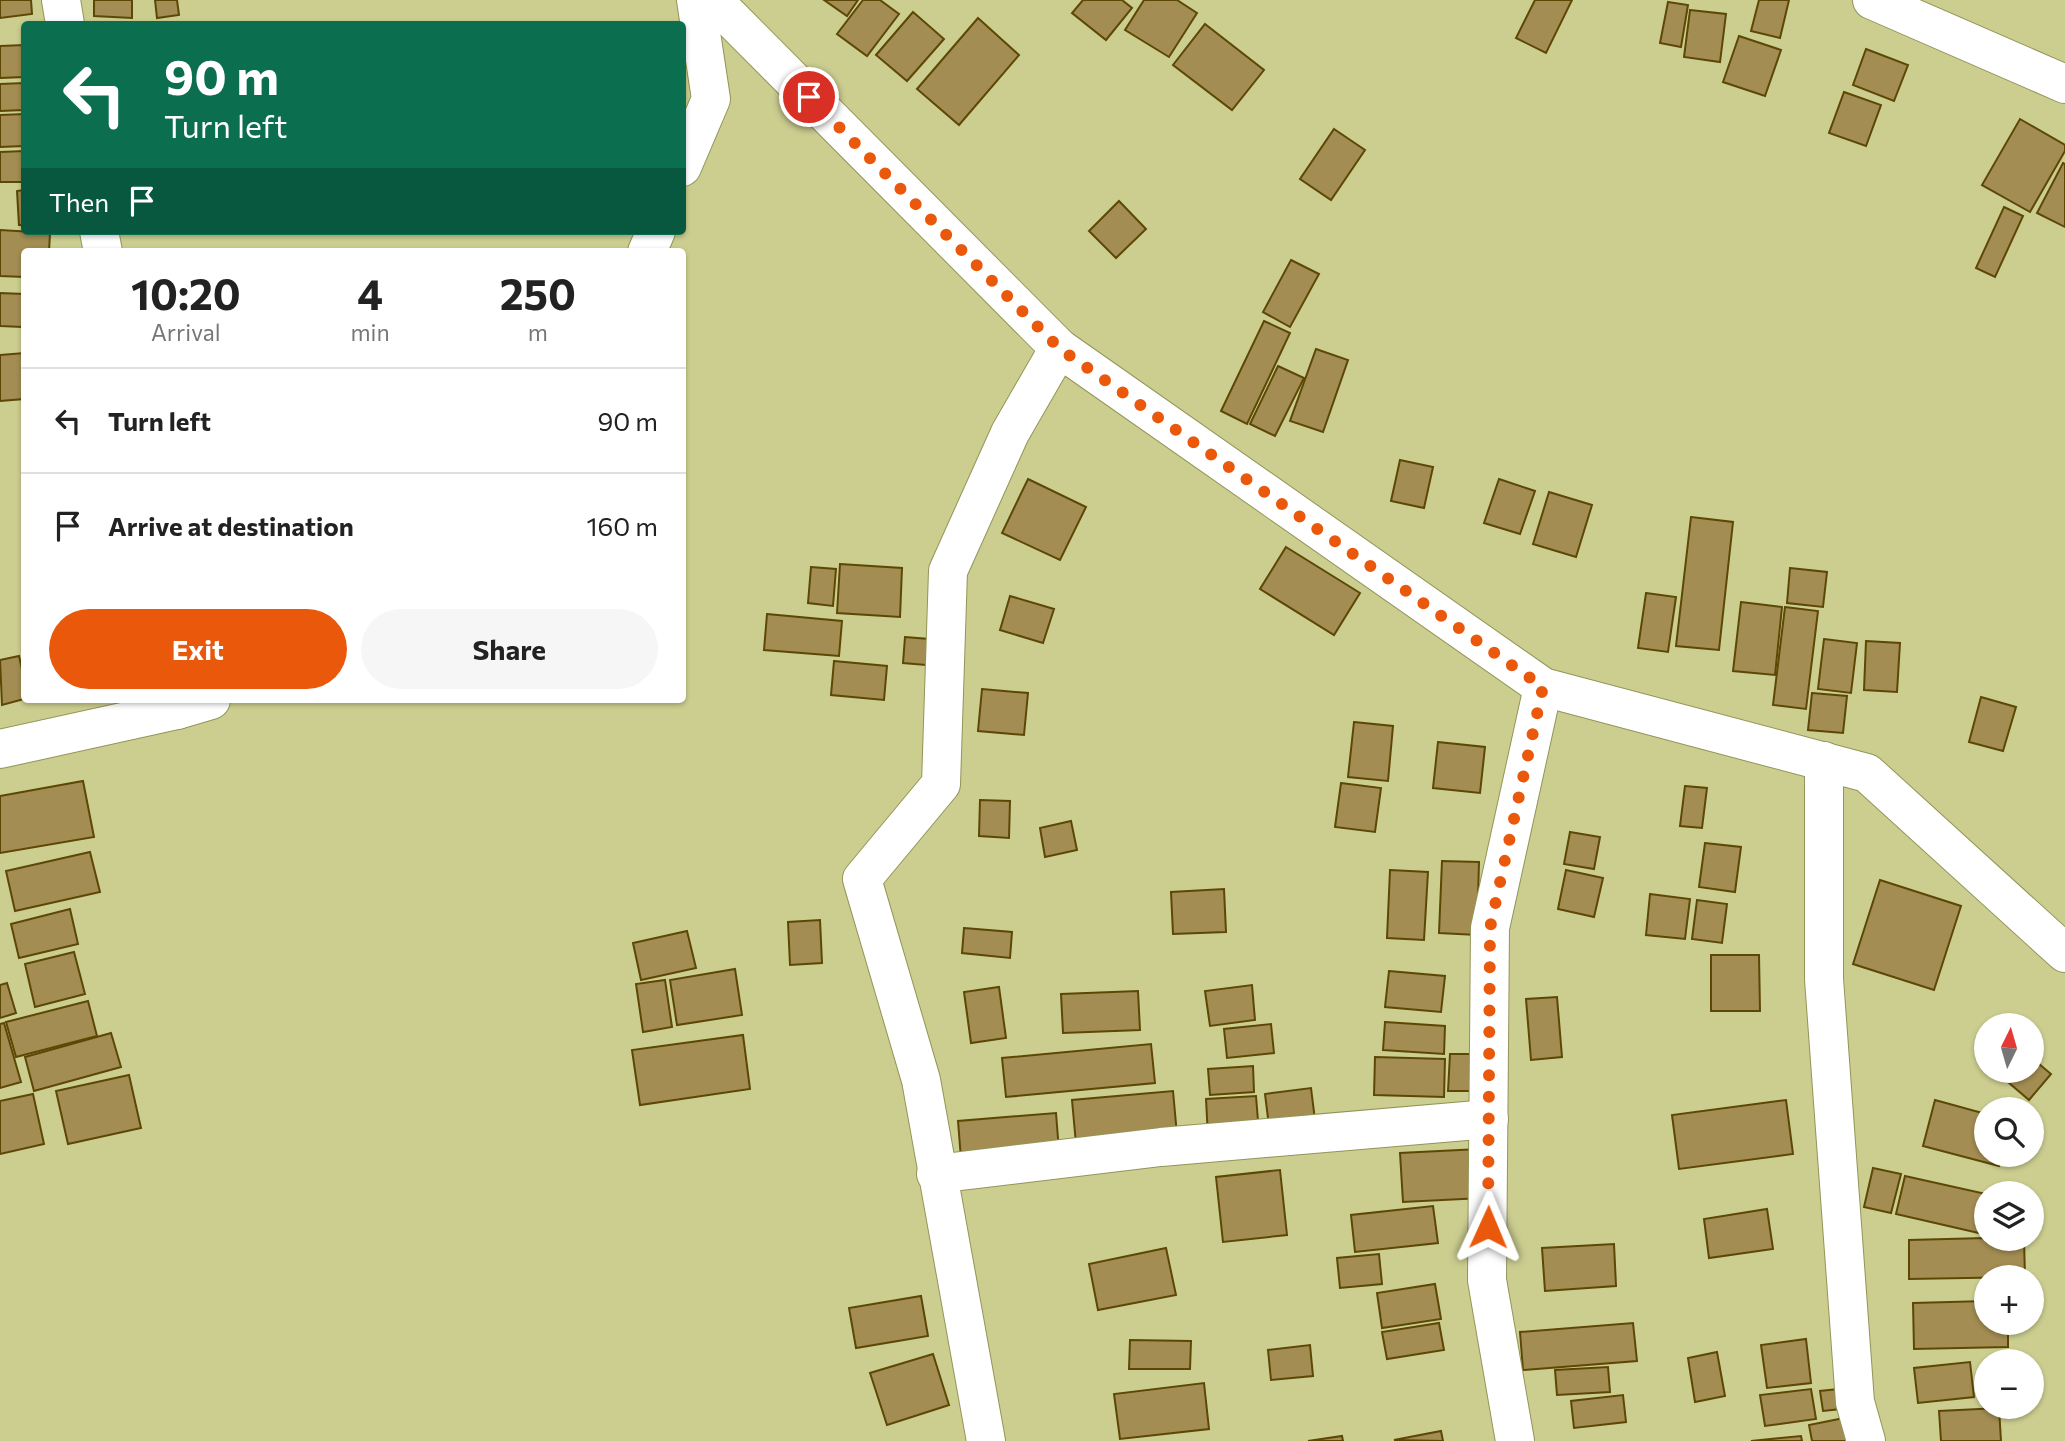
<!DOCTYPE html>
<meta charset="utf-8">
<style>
body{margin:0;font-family:Commissioner,sans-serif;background:#f6f6f6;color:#222;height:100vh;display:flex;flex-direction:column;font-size:26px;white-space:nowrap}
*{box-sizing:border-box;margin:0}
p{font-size:23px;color:#767676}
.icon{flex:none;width:38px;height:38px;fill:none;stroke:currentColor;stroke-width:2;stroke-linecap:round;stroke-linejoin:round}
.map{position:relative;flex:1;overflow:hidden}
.side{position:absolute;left:21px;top:248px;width:665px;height:455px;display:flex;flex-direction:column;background:#fff;border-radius:7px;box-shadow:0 2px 5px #0004}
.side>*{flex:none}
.banner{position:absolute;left:21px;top:21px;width:665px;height:214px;border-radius:7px;box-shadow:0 2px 5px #0004;background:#0b6e4f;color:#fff;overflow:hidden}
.needle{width:46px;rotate:5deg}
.controls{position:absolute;left:1974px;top:1013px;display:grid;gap:14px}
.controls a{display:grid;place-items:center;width:70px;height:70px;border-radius:50%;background:#fff;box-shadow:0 2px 5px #0004;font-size:35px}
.pin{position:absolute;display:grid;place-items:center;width:60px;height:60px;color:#fff;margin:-30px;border:4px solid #fff;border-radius:50%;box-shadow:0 2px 7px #0007}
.me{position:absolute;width:77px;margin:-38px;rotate:1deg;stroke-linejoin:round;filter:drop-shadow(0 0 5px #0008)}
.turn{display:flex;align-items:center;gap:24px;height:147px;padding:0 28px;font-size:32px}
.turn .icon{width:91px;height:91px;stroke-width:2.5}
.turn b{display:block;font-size:49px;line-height:60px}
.then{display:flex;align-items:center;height:66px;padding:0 28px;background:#0003;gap:14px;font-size:26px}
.eta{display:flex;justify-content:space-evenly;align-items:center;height:119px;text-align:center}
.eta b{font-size:42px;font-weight:700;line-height:49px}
.cta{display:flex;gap:14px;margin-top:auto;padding:14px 28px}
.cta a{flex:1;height:80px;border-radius:42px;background:#ea580c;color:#fff;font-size:28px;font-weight:700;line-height:80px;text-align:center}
.cta a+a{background:#f6f6f6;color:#222}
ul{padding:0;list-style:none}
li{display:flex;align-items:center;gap:21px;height:105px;padding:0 28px;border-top:2px solid #e0e0e0}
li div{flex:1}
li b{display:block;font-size:26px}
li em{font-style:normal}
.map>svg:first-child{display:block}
.building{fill:#a38d52;stroke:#5c4804;stroke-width:2}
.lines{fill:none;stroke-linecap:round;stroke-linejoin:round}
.street-casing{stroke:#939558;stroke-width:40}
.street{stroke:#fff;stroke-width:38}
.route{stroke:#ea580c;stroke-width:12;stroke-dasharray:0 21.6}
</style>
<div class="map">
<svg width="2065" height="1441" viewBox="0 0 2065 1441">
<rect width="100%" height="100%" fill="#ccce90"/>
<g class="building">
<path d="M 0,0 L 31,0 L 32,14 L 0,18 Z"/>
<path d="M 94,0 L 132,0 L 132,18 L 94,16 Z"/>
<path d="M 155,0 L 177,0 L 179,15 L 157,18 Z"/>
<path d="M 824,0 L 858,0 L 847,16 Z"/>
<path d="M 863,0 L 880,0 L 899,14 L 867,56 L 837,34 Z"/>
<path d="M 1083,0 L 1122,0 L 1132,8 L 1106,40 L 1072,13 Z"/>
<path d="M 1144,0 L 1177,0 L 1197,13 L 1169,57 L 1125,30 Z"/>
<path d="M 1535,0 L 1572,0 L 1546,53 L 1516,38 Z"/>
<path d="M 1759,0 L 1789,0 L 1780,38 L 1751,31 Z"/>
<path d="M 1668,2 L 1688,5 L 1681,47 L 1660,43 Z"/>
<path d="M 1690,10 L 1726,14 L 1720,62 L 1684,57 Z"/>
<path d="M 913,12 L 944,39 L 907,81 L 876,55 Z"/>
<path d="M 978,18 L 1019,55 L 959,125 L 917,89 Z"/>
<path d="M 1205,24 L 1264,70 L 1232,110 L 1173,65 Z"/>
<path d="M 1739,36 L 1781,50 L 1765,96 L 1723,82 Z"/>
<path d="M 24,45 L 24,77 L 0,78 L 0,46 Z"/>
<path d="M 1866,49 L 1908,65 L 1894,101 L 1853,85 Z"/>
<path d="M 24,83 L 24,110 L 0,111 L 0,84 Z"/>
<path d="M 1844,92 L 1881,105 L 1866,146 L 1829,133 Z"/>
<path d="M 24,114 L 24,146 L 0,147 L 0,115 Z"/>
<path d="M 2020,119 L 2065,145 L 2065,151 L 2030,212 L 1982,185 Z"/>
<path d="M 1334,129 L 1365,150 L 1331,200 L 1300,179 Z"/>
<path d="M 24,151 L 24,182 L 0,182 L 0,152 Z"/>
<path d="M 2063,163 L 2065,164 L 2065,227 L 2037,213 Z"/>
<path d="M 24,190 L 24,225 L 19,225 L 17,191 Z"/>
<path d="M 1119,201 L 1146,229 L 1116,258 L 1089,231 Z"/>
<path d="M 2004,207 L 2023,216 L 1995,277 L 1976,268 Z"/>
<path d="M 0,230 L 50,233 L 49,252 L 24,252 L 24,277 L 0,276 Z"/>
<path d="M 1291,260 L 1319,274 L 1290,327 L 1263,312 Z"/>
<path d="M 0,293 L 24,294 L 22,327 L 0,326 Z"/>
<path d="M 1264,321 L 1290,333 L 1247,424 L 1221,411 Z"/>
<path d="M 1316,349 L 1348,360 L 1323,432 L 1290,421 Z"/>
<path d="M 24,353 L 24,399 L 0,401 L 0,355 Z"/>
<path d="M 1278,366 L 1304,378 L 1275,436 L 1250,424 Z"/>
<path d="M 1400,460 L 1433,467 L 1424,508 L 1391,501 Z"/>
<path d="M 1028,479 L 1086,507 L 1060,560 L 1002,533 Z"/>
<path d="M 1499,479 L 1535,491 L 1520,534 L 1484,523 Z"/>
<path d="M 1549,492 L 1592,505 L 1576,557 L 1533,544 Z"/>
<path d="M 1691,517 L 1733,522 L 1719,650 L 1676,646 Z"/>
<path d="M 1286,547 L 1360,593 L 1334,635 L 1260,589 Z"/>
<path d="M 840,564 L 902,568 L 900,617 L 837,613 Z"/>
<path d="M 811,567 L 836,569 L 833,606 L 808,603 Z"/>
<path d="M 1790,568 L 1827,572 L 1823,607 L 1787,603 Z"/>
<path d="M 1646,593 L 1676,597 L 1668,652 L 1638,648 Z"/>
<path d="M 1010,596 L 1054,609 L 1043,643 L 1000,630 Z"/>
<path d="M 1741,602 L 1782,607 L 1775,675 L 1733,671 Z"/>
<path d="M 1785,607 L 1818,611 L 1806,709 L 1773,705 Z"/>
<path d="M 767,614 L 842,621 L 839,656 L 764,650 Z"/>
<path d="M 905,637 L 929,639 L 926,665 L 903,663 Z"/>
<path d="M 1824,639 L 1857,643 L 1851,693 L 1818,689 Z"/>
<path d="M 1866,641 L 1900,643 L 1897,692 L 1864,690 Z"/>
<path d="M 19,656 L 24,677 L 24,699 L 2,705 L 0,660 Z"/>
<path d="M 834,661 L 887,666 L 884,700 L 831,695 Z"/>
<path d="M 982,689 L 1028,693 L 1024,735 L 978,731 Z"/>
<path d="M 1812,693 L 1847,696 L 1843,733 L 1808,730 Z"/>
<path d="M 1981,697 L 2016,707 L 2003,751 L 1969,742 Z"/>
<path d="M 1354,722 L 1393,726 L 1388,781 L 1348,777 Z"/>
<path d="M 1438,742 L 1485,747 L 1480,793 L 1433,788 Z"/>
<path d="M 83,781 L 94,837 L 0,853 L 0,796 Z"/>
<path d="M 1341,783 L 1381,788 L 1375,832 L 1335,827 Z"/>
<path d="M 1685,786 L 1707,788 L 1702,828 L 1680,826 Z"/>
<path d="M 980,800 L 1010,801 L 1009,838 L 979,836 Z"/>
<path d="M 1071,821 L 1077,850 L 1045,857 L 1040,828 Z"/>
<path d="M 1570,832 L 1600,837 L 1594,869 L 1564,864 Z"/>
<path d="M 1705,843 L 1741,847 L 1735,892 L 1699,887 Z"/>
<path d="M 90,852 L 100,892 L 15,911 L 6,871 Z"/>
<path d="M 1442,861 L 1479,862 L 1477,935 L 1439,933 Z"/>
<path d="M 1390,870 L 1428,872 L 1424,940 L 1387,938 Z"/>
<path d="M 1566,870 L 1603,878 L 1594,917 L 1558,909 Z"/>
<path d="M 1880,880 L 1961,906 L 1934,990 L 1853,964 Z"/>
<path d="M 1224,889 L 1226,932 L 1173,934 L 1171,892 Z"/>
<path d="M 1650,894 L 1690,899 L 1685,939 L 1646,935 Z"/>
<path d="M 1697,900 L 1727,904 L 1722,943 L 1692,939 Z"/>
<path d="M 70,909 L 78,944 L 19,958 L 11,924 Z"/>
<path d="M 820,920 L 822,963 L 790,965 L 788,922 Z"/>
<path d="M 964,928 L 1012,932 L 1010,958 L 962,953 Z"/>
<path d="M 687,931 L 696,968 L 641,980 L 633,943 Z"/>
<path d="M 74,952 L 85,994 L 35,1007 L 25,964 Z"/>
<path d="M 1711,955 L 1759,955 L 1760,1011 L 1711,1011 Z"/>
<path d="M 735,969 L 742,1015 L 677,1025 L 670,980 Z"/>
<path d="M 1389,971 L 1445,976 L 1441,1012 L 1385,1007 Z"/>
<path d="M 665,980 L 672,1027 L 643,1032 L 636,984 Z"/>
<path d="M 7,983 L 16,1013 L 0,1018 L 0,985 Z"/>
<path d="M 1252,985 L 1255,1020 L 1210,1026 L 1205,991 Z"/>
<path d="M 999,987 L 1006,1038 L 971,1043 L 964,992 Z"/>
<path d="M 1138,991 L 1140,1030 L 1063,1033 L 1061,994 Z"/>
<path d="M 1557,997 L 1562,1057 L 1531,1060 L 1526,999 Z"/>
<path d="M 88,1001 L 97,1036 L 16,1057 L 6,1022 Z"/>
<path d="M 1385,1022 L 1445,1026 L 1444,1054 L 1383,1050 Z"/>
<path d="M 4,1023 L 21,1082 L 0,1088 L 0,1024 Z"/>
<path d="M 1271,1024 L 1274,1053 L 1227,1058 L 1224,1029 Z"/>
<path d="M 111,1033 L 121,1067 L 34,1091 L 25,1057 Z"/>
<path d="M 743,1035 L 750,1089 L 640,1105 L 632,1050 Z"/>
<path d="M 1151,1044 L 1155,1083 L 1006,1097 L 1002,1058 Z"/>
<path d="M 1450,1054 L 1480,1054 L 1479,1091 L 1448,1091 Z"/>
<path d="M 1375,1057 L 1445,1059 L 1444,1097 L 1374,1095 Z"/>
<path d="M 2032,1058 L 2051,1074 L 2029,1100 L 1995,1071 L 2032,1071 Z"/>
<path d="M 1253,1066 L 1254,1092 L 1210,1095 L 1208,1069 Z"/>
<path d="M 129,1075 L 141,1128 L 68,1144 L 56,1091 Z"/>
<path d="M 1311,1088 L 1316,1128 L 1270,1134 L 1265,1094 Z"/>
<path d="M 1173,1091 L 1177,1135 L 1076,1144 L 1072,1100 Z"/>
<path d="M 33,1094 L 44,1144 L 0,1154 L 0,1101 Z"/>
<path d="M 1256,1096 L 1259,1133 L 1208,1137 L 1206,1099 Z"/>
<path d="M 1786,1100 L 1793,1154 L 1679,1169 L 1672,1115 Z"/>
<path d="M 1935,1100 L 1986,1114 L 1986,1155 L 2002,1155 L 1999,1166 L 1923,1146 Z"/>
<path d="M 1056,1113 L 1059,1151 L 961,1159 L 958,1121 Z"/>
<path d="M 1479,1149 L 1482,1198 L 1403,1202 L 1400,1153 Z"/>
<path d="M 1873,1168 L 1901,1174 L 1891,1213 L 1864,1207 Z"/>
<path d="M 1280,1170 L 1287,1235 L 1223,1242 L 1216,1177 Z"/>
<path d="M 1905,1176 L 1986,1194 L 1983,1234 L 1896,1214 Z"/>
<path d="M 1433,1206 L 1438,1243 L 1355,1252 L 1351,1215 Z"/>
<path d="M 1767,1209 L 1773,1249 L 1709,1258 L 1704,1219 Z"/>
<path d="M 1986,1238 L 2024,1239 L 2025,1277 L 1909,1279 L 1909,1240 Z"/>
<path d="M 1614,1244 L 1616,1286 L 1545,1291 L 1542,1248 Z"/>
<path d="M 1166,1248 L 1176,1295 L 1098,1310 L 1089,1264 Z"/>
<path d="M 1379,1254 L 1382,1284 L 1340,1288 L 1337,1258 Z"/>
<path d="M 1435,1284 L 1441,1319 L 1382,1328 L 1377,1293 Z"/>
<path d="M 921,1296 L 928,1336 L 856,1348 L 849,1308 Z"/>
<path d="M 1986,1301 L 1986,1323 L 2008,1323 L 2008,1347 L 1914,1349 L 1913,1303 Z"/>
<path d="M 1439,1323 L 1444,1350 L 1387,1359 L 1382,1332 Z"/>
<path d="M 1633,1323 L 1637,1361 L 1523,1370 L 1520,1332 Z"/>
<path d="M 1806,1339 L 1811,1383 L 1767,1388 L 1761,1345 Z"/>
<path d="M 1130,1340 L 1191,1341 L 1190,1369 L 1129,1369 Z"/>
<path d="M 1310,1345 L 1313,1376 L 1271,1380 L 1268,1350 Z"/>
<path d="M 1717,1352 L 1725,1396 L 1695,1402 L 1688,1358 Z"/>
<path d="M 933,1354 L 949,1405 L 887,1425 L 870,1373 Z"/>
<path d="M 1970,1362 L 1974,1397 L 1918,1403 L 1914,1368 Z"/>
<path d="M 1608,1367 L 1610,1392 L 1557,1395 L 1555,1370 Z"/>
<path d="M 1204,1383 L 1209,1429 L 1120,1439 L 1114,1394 Z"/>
<path d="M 1811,1389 L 1816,1419 L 1765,1426 L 1760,1395 Z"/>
<path d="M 1838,1389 L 1841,1409 L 1823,1411 L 1820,1391 Z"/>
<path d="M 1623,1395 L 1626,1422 L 1574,1428 L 1571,1401 Z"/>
<path d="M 1999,1408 L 2001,1441 L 1941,1441 L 1939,1411 Z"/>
<path d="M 1844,1418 L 1849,1441 L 1812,1441 L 1809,1425 Z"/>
<path d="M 1441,1431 L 1443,1441 L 1394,1440 Z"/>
<path d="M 1342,1436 L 1343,1441 L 1308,1441 Z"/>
<path d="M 1801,1436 L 1802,1441 L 1751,1441 Z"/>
</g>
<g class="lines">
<defs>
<g id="street">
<path d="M 61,0 L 65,24"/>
<path d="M 713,0 L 1059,348 L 1543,687 L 1867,773 L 2065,953"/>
<path d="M 1872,0 L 2065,84"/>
<path d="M 682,167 L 711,99 L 696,0"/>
<path d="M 99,231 L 103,252"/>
<path d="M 647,252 L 656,231"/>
<path d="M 177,710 L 211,700"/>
<path d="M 0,749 L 177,710 L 176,700"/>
<path d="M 1824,761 L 1824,979 L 1855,1402 L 1866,1441"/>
<path d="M 936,1174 L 1161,1147 L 1489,1119"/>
<path d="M 986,1441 L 921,1080 L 862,879 L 941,784 L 948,571 L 1010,433 L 1059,348"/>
<path d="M 1515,1441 L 1487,1280 L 1490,928 L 1543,687"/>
</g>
</defs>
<use href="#street" class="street-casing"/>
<use href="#street" class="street"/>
</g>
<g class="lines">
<path class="route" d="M 809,97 L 1059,348 L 1543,687 L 1490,928 L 1488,1227"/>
</g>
</svg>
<div class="controls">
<a><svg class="needle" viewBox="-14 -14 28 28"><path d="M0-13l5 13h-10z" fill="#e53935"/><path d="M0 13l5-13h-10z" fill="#767676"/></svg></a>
<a><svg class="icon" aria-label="search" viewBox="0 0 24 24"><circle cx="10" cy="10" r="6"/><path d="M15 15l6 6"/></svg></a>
<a><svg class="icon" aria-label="layers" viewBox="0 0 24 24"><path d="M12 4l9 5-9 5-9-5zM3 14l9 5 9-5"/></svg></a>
<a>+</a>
<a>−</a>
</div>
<div class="pin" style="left:809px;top:97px;background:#d93025"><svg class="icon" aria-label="arrive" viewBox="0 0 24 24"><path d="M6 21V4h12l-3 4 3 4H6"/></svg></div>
<svg class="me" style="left:1488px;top:1227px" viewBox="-20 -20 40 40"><path d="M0-17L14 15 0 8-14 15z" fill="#ea580c" stroke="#fff" stroke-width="4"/></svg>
<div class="banner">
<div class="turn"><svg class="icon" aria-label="left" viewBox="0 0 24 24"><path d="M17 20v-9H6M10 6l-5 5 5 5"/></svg><div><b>90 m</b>Turn left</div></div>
<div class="then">Then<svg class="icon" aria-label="arrive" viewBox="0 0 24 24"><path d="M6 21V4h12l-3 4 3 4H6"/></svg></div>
</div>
<section class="side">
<div class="eta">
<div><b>10:20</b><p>Arrival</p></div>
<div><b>4</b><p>min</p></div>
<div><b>250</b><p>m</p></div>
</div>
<ul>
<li><svg class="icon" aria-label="left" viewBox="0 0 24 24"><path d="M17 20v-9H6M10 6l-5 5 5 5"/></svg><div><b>Turn left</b></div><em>90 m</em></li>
<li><svg class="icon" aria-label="arrive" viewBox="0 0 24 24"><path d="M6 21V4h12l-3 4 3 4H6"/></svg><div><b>Arrive at destination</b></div><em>160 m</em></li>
</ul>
<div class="cta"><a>Exit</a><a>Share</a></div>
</section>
</div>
